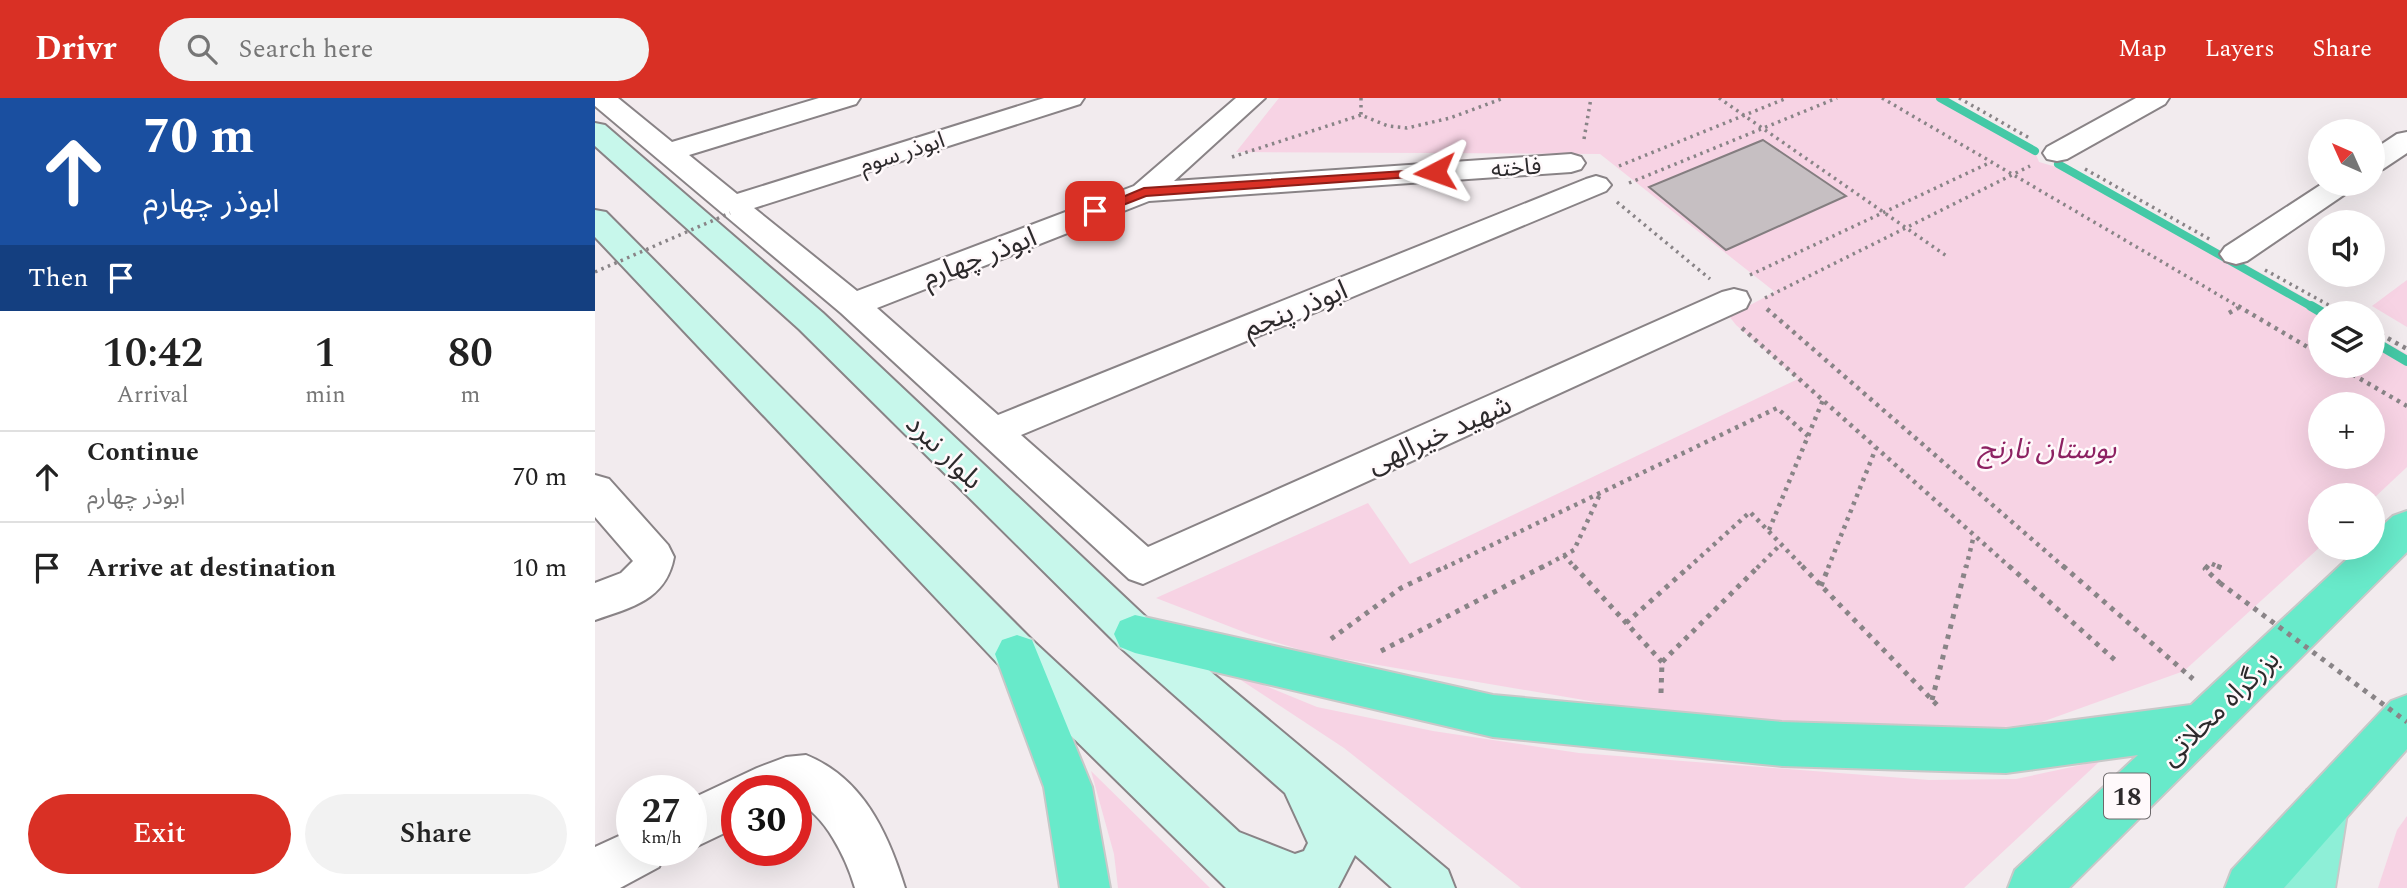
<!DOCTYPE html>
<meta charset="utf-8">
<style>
body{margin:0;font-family:Spectral,"Noto Sans Arabic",serif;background:#f2f2f2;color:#222;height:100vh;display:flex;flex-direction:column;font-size:26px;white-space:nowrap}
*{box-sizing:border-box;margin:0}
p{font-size:23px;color:#767676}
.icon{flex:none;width:38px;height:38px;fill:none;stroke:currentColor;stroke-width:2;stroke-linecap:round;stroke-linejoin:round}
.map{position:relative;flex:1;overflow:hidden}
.side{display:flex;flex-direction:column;background:#fff;width:595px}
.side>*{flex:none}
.hud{background:#1a4fa0;color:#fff;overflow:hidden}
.needle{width:46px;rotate:315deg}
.buttons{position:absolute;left:1713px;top:21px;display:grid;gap:14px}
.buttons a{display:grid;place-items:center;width:77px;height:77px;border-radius:50%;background:#fff;box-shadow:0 7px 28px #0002;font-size:35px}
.speed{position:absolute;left:21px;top:677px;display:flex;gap:14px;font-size:35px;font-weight:700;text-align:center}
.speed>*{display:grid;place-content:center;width:91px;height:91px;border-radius:50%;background:#fff;box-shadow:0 7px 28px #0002;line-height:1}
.speed small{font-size:18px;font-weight:400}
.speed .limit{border:10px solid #d22;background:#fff;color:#111}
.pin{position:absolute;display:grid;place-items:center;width:60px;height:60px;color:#fff;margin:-30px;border-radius:14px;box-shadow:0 4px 10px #0006}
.me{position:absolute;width:77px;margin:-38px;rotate:266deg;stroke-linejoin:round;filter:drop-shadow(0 0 5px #0008)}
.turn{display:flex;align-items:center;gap:24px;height:147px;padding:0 28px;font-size:32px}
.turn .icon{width:91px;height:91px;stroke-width:2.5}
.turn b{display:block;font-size:49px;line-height:60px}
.then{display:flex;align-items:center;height:66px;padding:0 28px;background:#0003;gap:14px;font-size:26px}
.eta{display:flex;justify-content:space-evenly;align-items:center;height:119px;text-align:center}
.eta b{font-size:42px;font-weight:600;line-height:49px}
.button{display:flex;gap:14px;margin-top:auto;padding:14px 28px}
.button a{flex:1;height:80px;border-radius:42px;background:#d93025;color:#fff;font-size:28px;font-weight:600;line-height:80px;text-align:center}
.button a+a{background:#f2f2f2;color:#222}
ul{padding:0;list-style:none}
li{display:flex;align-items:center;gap:21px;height:91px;padding:0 28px;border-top:2px solid #e0e0e0}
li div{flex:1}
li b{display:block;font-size:26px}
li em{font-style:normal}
header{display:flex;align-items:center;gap:42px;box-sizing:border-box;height:98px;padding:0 35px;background:#d93025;color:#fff}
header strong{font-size:33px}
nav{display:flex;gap:38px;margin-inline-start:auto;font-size:24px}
.search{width:490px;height:63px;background:#f2f2f2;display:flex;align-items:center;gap:18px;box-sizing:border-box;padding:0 24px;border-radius:38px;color:#767676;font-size:26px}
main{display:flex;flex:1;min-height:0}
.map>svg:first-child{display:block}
.green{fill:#f7d3e4;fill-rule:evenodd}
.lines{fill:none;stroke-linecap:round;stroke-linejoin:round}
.stream-far1{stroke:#44c9a6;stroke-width:8}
.stream{stroke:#44c9a6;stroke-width:10}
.building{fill:#c6bfc2;stroke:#847e80;stroke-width:2}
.minor-casing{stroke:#898386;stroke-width:4}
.secondary-casing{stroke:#898386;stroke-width:4}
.primary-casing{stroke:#c8c8c8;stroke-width:4}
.trunk-casing{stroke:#c8c8c8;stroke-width:4}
.path-far2{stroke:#898487;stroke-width:3.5;stroke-dasharray:2.5 4.5;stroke-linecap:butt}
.path-far1{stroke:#898487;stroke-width:4.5;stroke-dasharray:3.5 5;stroke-linecap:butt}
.path{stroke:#898487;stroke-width:5;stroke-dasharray:4.5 6;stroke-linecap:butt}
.minor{fill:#fff;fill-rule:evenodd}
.secondary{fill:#c7f7eb;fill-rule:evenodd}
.primary{fill:#8eefd7;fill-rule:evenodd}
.trunk{fill:#68eaca;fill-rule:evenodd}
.path-bridge-far1{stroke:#898487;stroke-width:3.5;stroke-dasharray:2.5 4.5;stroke-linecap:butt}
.path-bridge{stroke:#898487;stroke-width:5;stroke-dasharray:4.5 6;stroke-linecap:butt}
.route{fill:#d93025;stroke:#8d1f18;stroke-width:2}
.labels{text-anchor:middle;stroke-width:5;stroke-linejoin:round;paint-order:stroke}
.far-street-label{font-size:23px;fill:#2d2a2c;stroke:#fff9fb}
.shield{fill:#fff9fb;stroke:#6c686a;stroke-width:2}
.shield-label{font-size:26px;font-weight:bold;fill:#2d2a2c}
.street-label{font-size:28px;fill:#2d2a2c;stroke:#fff9fb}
.park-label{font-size:28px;font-style:italic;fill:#8d2162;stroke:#fff9fb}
</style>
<header>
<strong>Drivr</strong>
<div class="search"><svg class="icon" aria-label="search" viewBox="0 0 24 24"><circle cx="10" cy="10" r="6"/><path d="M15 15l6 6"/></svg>Search here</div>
<nav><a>Map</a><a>Layers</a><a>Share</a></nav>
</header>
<main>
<section class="side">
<div class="hud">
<div class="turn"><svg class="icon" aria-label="ahead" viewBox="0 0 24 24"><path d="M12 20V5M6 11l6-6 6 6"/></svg><div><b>70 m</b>ابوذر چهارم</div></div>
<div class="then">Then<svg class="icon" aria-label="arrive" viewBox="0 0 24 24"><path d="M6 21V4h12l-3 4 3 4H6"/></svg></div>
</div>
<div class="eta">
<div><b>10:42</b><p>Arrival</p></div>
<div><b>1</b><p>min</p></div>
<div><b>80</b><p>m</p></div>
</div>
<ul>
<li><svg class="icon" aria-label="ahead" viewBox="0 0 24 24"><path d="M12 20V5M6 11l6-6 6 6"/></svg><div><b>Continue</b><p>ابوذر چهارم</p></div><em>70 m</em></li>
<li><svg class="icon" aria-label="arrive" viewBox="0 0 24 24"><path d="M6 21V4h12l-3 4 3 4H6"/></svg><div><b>Arrive at destination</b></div><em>10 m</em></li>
</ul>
<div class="button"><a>Exit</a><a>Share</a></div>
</section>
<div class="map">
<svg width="1812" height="790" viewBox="0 0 1812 790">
<rect width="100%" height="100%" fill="#f2ebee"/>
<g class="green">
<path d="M 684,0 L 1354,0 L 1438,49 L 1444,64 L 1489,77 L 1738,215 L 1726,215 L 1726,268 L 1778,268 L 1778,237 L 1812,256 L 1812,369 L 1778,401 L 1778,397 L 1726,397 L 1725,449 L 1589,573 L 1444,625 L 1365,634 L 1223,626 L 1024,608 L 719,556 L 654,536 L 561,500 L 773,405 L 815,466 L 1203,281 L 1141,227 L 1134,218 L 1180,194 L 1005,56 L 641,54 ZM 1726,306 L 1778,306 L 1778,359 L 1726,359 Z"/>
<path d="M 1812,182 L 1812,229 L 1777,208 Z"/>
<path d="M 629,571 L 722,609 L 838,633 L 984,655 L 1334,682 L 1421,681 L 1505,663 L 1369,790 L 926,790 L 749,650 Z"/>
<path d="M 496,673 L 615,790 L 523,790 L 519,756 Z"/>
<path d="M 1812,718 L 1812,790 L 1783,790 L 1802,732 Z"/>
</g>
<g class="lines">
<g class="stream-far1">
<path d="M 1345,0 L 1440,53"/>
<path d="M 1463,66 L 1719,210"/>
</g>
<g class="stream">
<path d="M 1716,208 L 1728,215"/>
<path d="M 1778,243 L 1812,263"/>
</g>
</g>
<path class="building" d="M 1168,42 L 1251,98 L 1131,152 L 1054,89 Z"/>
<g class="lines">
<defs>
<g id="minor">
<path d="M 0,0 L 23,0 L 77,44 L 224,0 L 265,0 L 261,6 L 94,57 L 142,96 L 449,0 L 489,0 L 485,6 L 159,110 L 262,193 L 539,88 L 641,0 L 670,0 L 579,83 L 976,56 L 986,59 L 990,65 L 986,71 L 976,74 L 554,103 L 282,210 L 403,317 L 991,81 L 1001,78 L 1011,81 L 1016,87 L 1011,93 L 426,337 L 553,449 L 1127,194 L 1139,191 L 1151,194 L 1155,202 L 1151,210 L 548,486 L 534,481 L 246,215 L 0,8 Z"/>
<path d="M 1541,0 L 1574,0 L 1570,6 L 1472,61 L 1462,63 L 1452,61 L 1448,55 L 1452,49 Z"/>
<path d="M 1812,34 L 1812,55 L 1788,71 L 1778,74 L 1778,52 L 1802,36 Z"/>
<path d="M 1727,86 L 1761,86 L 1756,92 L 1652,163 L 1641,166 L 1630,163 L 1625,156 L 1630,149 Z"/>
<path d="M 0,377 L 14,381 L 73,447 L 79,459 C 71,502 37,509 0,522 L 0,485 L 26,475 L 38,463 L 0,419 Z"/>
<path d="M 211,657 C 268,680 293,735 310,790 L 260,790 C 252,762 230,715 201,704 L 201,693 L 142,693 L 142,729 L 96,751 L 96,701 L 162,670 L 191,659 Z"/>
<path d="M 37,732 L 37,752 L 71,752 L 64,769 L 25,790 L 0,790 L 0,749 Z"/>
</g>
<path id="secondary" d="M 0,25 L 10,27 L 228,215 L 555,523 L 853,772 L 860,790 L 797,790 L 760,757 L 743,790 L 631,790 L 407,570 L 0,139 L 0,112 L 11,114 L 437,542 L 644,734 L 700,756 L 709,753 L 713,745 L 690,695 L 525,549 L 204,231 L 0,48 Z"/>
<path id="primary" d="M 1729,685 L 1746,692 L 1753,709 L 1740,790 L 1690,790 L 1705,709 L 1712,692 Z"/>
<g id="trunk">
<path d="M 1812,413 L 1812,454 L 1474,790 L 1413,790 L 1420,772 L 1543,657 L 1411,675 L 1187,668 L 898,639 L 540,555 L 525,549 L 519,536 L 525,523 L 540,517 L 898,597 L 1187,624 L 1411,631 L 1596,607 L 1764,450 L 1778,450 L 1778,436 L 1798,418 Z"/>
<path d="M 422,537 L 437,542 L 497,689 L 515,790 L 465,790 L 449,689 L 400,556 L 407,542 Z"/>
<path d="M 1812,597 L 1812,651 L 1689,790 L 1630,790 L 1637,772 L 1796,603 Z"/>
</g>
</defs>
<use href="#minor" class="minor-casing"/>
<use href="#secondary" class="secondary-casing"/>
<use href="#primary" class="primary-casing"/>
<use href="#trunk" class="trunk-casing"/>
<g class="path-far2">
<path d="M 766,0 L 766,17 L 793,28 L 812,30 L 855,20 L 909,0"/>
<path d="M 1124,0 L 1353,159"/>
<path d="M 1287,0 L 1646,210"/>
<path d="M 1364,0 L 1436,41"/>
<path d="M 989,41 L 996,0"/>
<path d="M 637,59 L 766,17"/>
<path d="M 1024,68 L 1192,0"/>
<path d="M 1490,71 L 1616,142"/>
<path d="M 1034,85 L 1242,0"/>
<path d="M 1022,104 L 1115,181"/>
<path d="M 1670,172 L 1739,210"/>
<path d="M 1155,177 L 1394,65"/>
<path d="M 1170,200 L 1435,68"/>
</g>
<g class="path-far1">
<path d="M 1643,208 L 1726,257"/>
<path d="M 1736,208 L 1748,215"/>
<path d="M 1172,211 L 1470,470"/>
<path d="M 1634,215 L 1643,210"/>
<path d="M 1147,230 L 1416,470"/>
<path d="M 1778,232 L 1812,251"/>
<path d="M 1743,268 L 1812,308"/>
<path d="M 1174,432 L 1228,302"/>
<path d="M 969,457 L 980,470"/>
<path d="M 849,470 L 1182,310 L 1213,338"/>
<path d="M 946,470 L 979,452 L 1006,394"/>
<path d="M 1093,470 L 1155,414 L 1209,470"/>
<path d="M 1162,470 L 1186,446"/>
<path d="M 1233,470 L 1281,350"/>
<path d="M 1371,470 L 1379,437"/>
<path d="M 1611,470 L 1615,465 L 1626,470"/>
</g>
<g class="path">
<path d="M 979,468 L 1067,564"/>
<path d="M 1207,468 L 1345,610"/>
<path d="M 1414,468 L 1520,562"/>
<path d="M 1468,468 L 1598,581"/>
<path d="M 1613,468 L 1610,471 L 1625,485"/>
<path d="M 1622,468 L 1630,471"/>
<path d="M 1226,488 L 1234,468"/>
<path d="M 1031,525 L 1095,468"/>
<path d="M 736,541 L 806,490 L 852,468"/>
<path d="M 786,553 L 949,468"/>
<path d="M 1066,595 L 1067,564 L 1164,468"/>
<path d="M 1337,602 L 1371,468"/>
</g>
<use href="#minor" class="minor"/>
<use href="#secondary" class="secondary"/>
<use href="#primary" class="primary"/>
<use href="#trunk" class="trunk"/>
<path class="path-bridge-far1" d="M 0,174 L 135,115"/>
<path class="path-bridge" d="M 1625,485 L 1812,624"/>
</g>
<path class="route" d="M 840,71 L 844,72 L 844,77 L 551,98 L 505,116 L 496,116 L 494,113 L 549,90 Z"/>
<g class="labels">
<g class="far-street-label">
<text transform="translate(307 54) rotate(-18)" y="8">ابوذر سوم</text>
<text transform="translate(921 69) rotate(-4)" y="8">فاخته</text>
</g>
<rect class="shield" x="1509" y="675.5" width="46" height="45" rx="5"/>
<g class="shield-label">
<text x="1532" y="707">18</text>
</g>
<g class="street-label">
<text transform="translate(384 158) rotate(-21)" y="10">ابوذر چهارم</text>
<text transform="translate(700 210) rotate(-22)" y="10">ابوذر پنجم</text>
<text transform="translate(844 335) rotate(-24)" y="10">شهید خیرالهی</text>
<text transform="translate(350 353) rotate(44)" y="10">بلوار نبرد</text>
<text transform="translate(1624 609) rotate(-44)" y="10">بزرگراه محلاتی</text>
</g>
<g class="park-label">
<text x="1452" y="360">بوستان نارنج</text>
</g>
</g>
</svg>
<div class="buttons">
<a><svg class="needle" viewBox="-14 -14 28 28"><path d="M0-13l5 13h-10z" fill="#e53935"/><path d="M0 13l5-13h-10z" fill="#767676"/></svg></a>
<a><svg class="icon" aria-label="sound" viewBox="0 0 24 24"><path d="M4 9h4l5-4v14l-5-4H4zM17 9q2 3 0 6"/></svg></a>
<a><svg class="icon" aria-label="layers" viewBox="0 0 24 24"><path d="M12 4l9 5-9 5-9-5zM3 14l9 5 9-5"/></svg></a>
<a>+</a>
<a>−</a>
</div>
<div class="speed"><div>27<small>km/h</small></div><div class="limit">30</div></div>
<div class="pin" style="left:500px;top:113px;background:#d93025"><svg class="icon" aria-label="arrive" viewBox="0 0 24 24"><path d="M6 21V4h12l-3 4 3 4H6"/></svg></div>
<svg class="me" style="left:840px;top:74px" viewBox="-20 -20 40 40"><path d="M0-17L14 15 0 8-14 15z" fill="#d93025" stroke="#fff" stroke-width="4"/></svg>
</div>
</main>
